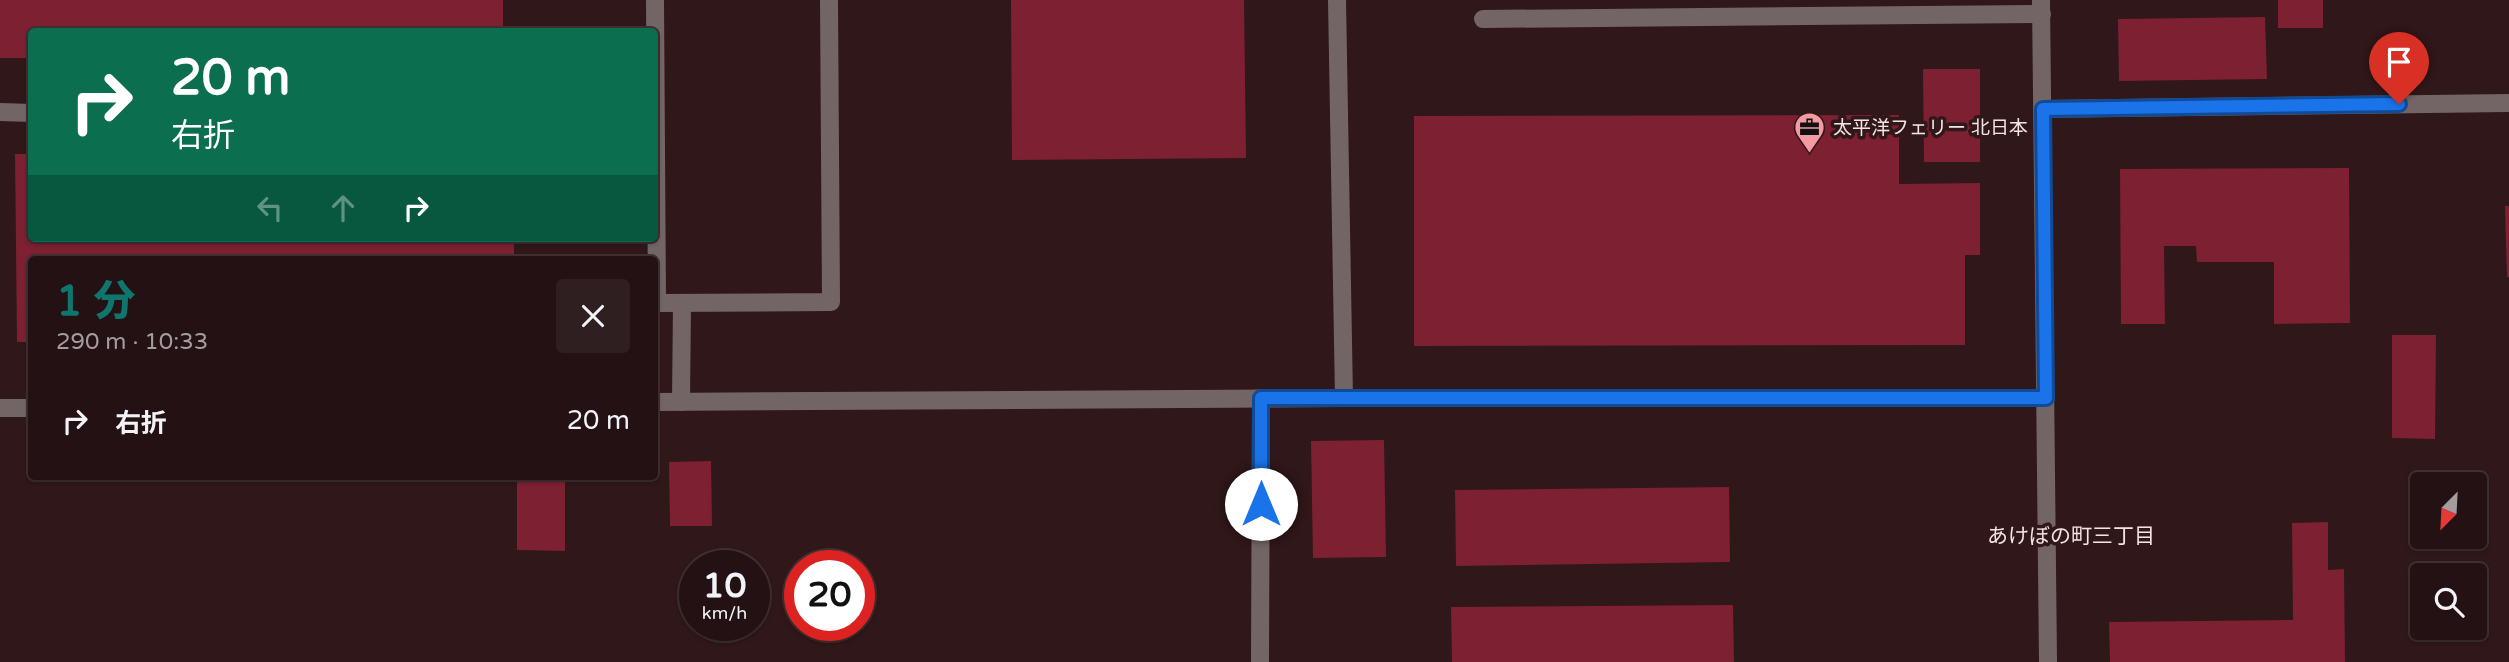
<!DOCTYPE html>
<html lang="ja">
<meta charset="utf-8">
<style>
body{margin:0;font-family:"Varela Round","Noto Sans JP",sans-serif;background:#301f21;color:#f1f3f6;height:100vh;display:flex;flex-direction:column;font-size:26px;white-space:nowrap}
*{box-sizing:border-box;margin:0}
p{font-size:23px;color:#a39da0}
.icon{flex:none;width:38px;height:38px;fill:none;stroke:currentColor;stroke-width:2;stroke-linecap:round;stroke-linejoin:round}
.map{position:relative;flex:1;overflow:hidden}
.drawer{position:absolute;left:28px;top:256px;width:630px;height:224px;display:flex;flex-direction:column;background:#241113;border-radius:7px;box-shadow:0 2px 5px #0004,0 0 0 2px #413133}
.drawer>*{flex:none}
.banner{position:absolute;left:28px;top:28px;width:630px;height:214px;border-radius:7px;box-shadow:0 2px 5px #0004,0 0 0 2px #413133;background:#0b6e4f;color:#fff;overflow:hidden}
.needle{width:46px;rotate:204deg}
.tools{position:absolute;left:2410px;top:472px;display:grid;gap:14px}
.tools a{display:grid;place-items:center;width:77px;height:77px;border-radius:7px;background:#241113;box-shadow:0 2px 5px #0004,0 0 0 2px #413133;font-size:35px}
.speed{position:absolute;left:679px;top:550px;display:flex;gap:14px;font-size:35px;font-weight:700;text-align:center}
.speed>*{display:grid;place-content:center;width:91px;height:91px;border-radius:50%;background:#241113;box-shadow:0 2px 5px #0004,0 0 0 2px #413133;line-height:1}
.speed small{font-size:18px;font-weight:400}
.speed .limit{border:10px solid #d22;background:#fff;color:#111}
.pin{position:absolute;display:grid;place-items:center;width:60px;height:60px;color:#fff;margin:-72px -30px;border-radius:50% 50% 50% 0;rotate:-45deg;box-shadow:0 0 7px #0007}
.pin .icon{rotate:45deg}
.me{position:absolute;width:77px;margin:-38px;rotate:0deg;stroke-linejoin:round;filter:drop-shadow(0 0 5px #0008)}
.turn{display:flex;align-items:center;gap:24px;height:147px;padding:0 28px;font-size:32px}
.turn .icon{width:91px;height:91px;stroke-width:2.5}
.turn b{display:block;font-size:49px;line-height:60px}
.lanes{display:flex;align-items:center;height:66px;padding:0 28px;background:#0003;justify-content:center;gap:35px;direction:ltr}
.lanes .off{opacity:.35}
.round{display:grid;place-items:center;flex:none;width:74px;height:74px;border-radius:7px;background:#301f21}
.overview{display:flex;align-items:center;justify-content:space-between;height:119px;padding:0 28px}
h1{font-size:42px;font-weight:800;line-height:52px;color:#0f766e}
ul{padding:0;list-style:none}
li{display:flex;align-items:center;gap:21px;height:91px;padding:0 28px}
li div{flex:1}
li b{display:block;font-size:26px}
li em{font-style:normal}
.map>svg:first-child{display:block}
.building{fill:#7c2032}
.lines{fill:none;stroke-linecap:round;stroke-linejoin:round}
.lane{stroke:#736566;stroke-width:18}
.street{stroke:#736566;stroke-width:18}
.route-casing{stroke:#114b97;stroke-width:18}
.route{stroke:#1a73e8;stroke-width:12}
.labels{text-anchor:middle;stroke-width:7;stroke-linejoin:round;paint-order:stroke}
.poi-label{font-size:19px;fill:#f5e2e3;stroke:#301719;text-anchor:start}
.neighbourhood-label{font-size:21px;fill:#f5e2e3;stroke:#301719}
</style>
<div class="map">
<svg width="2509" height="662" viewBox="0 0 2509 662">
<rect width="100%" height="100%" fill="#301719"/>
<g class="building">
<path d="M 0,0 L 503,0 L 503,32 L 32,32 L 32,58 L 0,58 Z"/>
<path d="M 1011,0 L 1244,0 L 1246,158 L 1012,160 Z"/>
<rect x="2278" y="0" width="45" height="28"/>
<path d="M 2265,17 L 2267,79 L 2119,81 L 2118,19 Z"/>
<path d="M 1923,69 L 1980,69 L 1980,162 L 1924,162 Z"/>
<path d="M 1899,115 L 1899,184 L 1980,183 L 1980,255 L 1965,255 L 1965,345 L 1414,346 L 1414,116 Z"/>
<path d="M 15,154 L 32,154 L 32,238 L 514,238 L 514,259 L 32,259 L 32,342 L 17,342 Z"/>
<path d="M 2349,168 L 2350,323 L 2274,324 L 2274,262 L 2197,262 L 2196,246 L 2164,246 L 2165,324 L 2121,324 L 2120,169 Z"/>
<path d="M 2505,206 L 2509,206 L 2509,277 L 2507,277 Z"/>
<path d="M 2392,335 L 2436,335 L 2435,439 L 2392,438 Z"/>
<path d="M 1384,440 L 1386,557 L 1313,558 L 1311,441 Z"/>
<path d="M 711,461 L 712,526 L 670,526 L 669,462 Z"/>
<path d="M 517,479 L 565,479 L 565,551 L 517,550 Z"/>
<path d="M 1729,487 L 1730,562 L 1456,566 L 1455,490 Z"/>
<path d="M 2328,522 L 2328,570 L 2344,569 L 2345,662 L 2110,662 L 2109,622 L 2293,620 L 2292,523 Z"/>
<path d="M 1733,605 L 1734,662 L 1452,662 L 1451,607 Z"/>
</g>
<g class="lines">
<g class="lane">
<path d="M 655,0 L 657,303 L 831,302 L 829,0"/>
<path d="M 1337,0 L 1344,398"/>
<path d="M 1483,19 L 2042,14"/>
<path d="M 0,112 L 32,113"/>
<path d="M 681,402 L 682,303"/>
<path d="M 1260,662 L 1261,398"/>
</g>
<g class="street">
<path d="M 2041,0 L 2048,662"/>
<path d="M 2043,109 L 2509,103"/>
<path d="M 654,402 L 1344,398 L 2046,398"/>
<path d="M 0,408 L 32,408"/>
</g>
</g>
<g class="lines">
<defs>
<path id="route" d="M 1261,504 L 1261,398 L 2046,398 L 2043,109 L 2399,104"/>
</defs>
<use href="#route" class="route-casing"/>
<use href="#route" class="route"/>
</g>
<defs>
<symbol id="office-pin" viewBox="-11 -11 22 30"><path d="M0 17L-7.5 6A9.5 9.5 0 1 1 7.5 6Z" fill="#f49aa3" stroke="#301719"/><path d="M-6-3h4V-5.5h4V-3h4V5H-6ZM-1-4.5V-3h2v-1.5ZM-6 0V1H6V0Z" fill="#111"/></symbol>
</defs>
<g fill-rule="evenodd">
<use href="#office-pin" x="1792" y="110" width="35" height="47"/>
</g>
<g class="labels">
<g class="poi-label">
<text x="1833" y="134">太平洋フェリー 北日本</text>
</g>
<g class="neighbourhood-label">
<text x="2071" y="543">あけぼの町三丁目</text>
</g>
</g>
</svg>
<div class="tools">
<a><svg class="needle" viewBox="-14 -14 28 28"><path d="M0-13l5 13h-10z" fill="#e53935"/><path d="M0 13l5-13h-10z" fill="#a39da0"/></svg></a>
<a><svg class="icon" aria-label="search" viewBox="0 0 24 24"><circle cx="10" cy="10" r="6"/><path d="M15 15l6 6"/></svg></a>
</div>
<div class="speed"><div>10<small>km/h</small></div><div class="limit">20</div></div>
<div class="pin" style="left:2399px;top:104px;background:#d93025"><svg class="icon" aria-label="arrive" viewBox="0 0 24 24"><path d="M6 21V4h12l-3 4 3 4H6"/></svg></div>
<svg class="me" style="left:1261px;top:504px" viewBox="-20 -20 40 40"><circle r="19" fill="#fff"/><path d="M0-13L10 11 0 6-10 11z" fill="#1a73e8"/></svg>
<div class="banner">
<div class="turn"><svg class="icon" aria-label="right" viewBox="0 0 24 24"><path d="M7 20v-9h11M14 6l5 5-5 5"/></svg><div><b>20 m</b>右折</div></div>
<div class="lanes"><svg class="icon off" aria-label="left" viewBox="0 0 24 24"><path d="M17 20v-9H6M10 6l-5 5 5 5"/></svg><svg class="icon off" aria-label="ahead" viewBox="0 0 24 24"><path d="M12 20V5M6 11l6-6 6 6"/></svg><svg class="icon" aria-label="right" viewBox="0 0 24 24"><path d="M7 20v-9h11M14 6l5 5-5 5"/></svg></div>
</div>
<section class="drawer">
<div class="overview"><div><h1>1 分</h1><p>290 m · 10:33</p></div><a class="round"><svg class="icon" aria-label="close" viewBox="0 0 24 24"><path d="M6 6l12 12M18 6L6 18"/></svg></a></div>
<ul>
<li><svg class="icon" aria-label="right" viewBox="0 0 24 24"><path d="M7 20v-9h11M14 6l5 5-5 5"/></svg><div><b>右折</b></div><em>20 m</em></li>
</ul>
</section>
</div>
